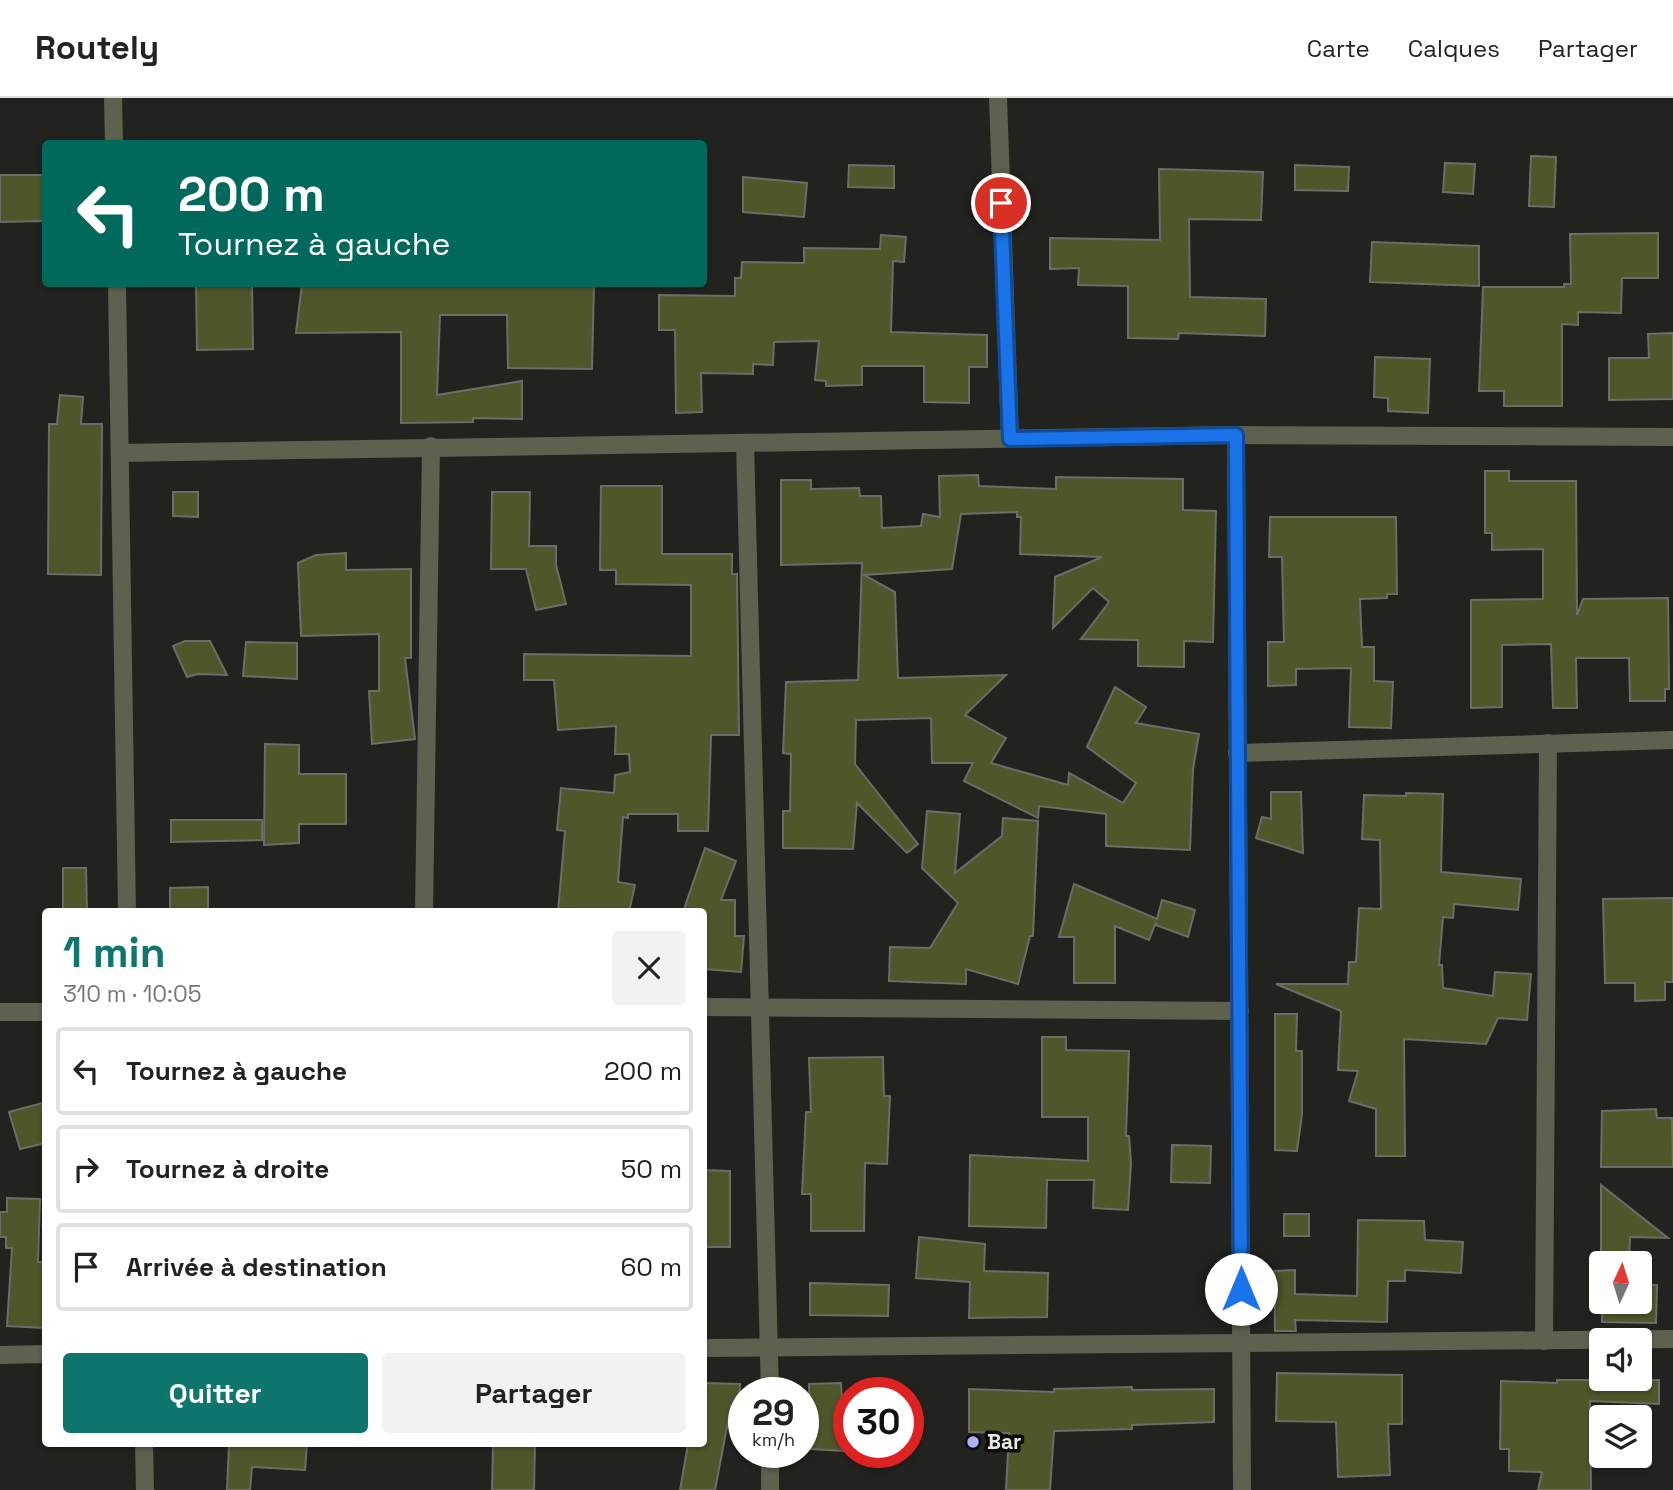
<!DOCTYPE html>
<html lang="fr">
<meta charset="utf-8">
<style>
body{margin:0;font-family:"Space Grotesk",sans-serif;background:#f2f2f2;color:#222;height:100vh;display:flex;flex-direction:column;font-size:26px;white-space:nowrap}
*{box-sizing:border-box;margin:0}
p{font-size:23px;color:#767676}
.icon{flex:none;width:38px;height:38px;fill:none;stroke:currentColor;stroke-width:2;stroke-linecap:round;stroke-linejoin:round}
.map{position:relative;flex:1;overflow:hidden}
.drawer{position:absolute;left:42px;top:810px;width:665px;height:539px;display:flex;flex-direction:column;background:#fff;border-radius:7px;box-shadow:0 2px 5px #0004}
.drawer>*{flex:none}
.banner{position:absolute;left:42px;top:42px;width:665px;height:147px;border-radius:7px;box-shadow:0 2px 5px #0004;background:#00695c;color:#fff;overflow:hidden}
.needle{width:46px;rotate:4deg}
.controls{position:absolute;left:1589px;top:1153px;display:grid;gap:14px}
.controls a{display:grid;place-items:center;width:63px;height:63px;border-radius:7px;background:#fff;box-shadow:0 2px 5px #0004;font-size:35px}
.speed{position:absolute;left:728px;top:1279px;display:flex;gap:14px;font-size:35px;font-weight:700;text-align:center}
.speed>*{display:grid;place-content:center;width:91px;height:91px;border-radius:50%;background:#fff;box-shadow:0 2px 5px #0004;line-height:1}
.speed small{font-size:18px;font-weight:400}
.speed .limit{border:10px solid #d22;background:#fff;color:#111}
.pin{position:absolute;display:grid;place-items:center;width:60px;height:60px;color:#fff;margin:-30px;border:4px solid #fff;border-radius:50%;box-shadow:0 2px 7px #0007}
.me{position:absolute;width:77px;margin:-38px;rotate:0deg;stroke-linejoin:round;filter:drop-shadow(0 0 5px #0008)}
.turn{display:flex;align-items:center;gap:24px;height:147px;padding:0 21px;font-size:32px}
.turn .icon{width:91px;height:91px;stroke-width:2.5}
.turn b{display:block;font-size:49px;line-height:60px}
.round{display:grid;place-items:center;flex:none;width:74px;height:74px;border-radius:7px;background:#f2f2f2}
.summary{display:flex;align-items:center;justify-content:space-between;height:119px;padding:0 21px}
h1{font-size:42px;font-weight:700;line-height:52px;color:#0f766e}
.primary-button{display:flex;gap:14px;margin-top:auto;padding:14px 21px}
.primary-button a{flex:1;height:80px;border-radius:7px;background:#0f766e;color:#fff;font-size:28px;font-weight:700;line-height:80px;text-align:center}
.primary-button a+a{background:#f2f2f2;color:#222}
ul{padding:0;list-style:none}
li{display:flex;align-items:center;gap:21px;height:88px;margin:0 14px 10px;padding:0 7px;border:4px solid #e0e0e0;border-radius:7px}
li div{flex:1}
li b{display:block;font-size:26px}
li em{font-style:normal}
header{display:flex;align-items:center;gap:42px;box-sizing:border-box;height:98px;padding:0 35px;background:#fff;border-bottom:2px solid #e0e0e0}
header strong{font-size:33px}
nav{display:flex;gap:38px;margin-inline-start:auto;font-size:24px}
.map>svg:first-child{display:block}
.building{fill:#4e562a;stroke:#6c6d68;stroke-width:2}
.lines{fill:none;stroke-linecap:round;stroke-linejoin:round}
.minor{stroke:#5d614e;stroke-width:18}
.route-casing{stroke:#114b97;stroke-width:18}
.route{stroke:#1a73e8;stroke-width:12}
.poi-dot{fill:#acaffb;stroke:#0c0c0a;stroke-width:2.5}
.labels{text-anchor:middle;stroke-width:7;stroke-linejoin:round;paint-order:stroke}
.poi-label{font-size:21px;font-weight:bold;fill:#e8e9e5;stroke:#0c0c0a;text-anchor:start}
</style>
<header>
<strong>Routely</strong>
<nav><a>Carte</a><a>Calques</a><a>Partager</a></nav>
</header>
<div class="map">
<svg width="1673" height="1392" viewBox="0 0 1673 1392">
<rect width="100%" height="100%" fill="#22231e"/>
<g class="building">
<path d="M 1531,58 L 1556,59 L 1554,109 L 1529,108 Z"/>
<path d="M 1445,65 L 1475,66 L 1473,96 L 1443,94 Z"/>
<path d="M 849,67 L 894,68 L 894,90 L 848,89 Z"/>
<path d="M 1295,67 L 1349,69 L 1348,93 L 1295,92 Z"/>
<path d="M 1159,71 L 1263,74 L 1261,122 L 1189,121 L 1190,199 L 1266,201 L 1265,238 L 1179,235 L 1178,241 L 1128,240 L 1128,188 L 1078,187 L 1079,170 L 1050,171 L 1050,140 L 1160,142 Z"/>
<path d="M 0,77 L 46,77 L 46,123 L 0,124 Z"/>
<path d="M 743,79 L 807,85 L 804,119 L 743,114 Z"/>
<path d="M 1658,135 L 1658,180 L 1622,180 L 1621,215 L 1578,214 L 1578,227 L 1562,226 L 1562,308 L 1504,308 L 1504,293 L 1479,293 L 1483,189 L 1564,189 L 1564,186 L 1571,186 L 1570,136 Z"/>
<path d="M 881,137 L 906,139 L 904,164 L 893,163 L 891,234 L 987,237 L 987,269 L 969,269 L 969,305 L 924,304 L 924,268 L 862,268 L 862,287 L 826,288 L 826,283 L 815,282 L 819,243 L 774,244 L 773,267 L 753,266 L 753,276 L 701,275 L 702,314 L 676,315 L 675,232 L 659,232 L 659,197 L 735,198 L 735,180 L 741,180 L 742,164 L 804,165 L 804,150 L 880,151 Z"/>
<path d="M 1372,144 L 1479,148 L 1479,188 L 1370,184 Z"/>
<path d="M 196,186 L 252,186 L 253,251 L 197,252 Z"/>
<path d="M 302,186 L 594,186 L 592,271 L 508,270 L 507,217 L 440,217 L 437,297 L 522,283 L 522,321 L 473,320 L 473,324 L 401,325 L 401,234 L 296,235 Z"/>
<path d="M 1673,235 L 1673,301 L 1609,302 L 1609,260 L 1649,260 L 1648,236 Z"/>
<path d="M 1375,259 L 1430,261 L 1428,315 L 1388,313 L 1388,300 L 1374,299 Z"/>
<path d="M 60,297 L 83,299 L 81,326 L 102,326 L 101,477 L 48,476 L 49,326 L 57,326 Z"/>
<path d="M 1485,373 L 1509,373 L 1509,383 L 1576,383 L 1577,517 L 1583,501 L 1668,500 L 1669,591 L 1665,591 L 1665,603 L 1630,603 L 1629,560 L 1576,560 L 1577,610 L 1553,610 L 1551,546 L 1502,547 L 1502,609 L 1471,610 L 1471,502 L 1543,501 L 1543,451 L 1492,452 L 1492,435 L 1485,435 Z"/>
<path d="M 978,377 L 979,388 L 1056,391 L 1056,379 L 1183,381 L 1183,412 L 1216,413 L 1213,544 L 1184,543 L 1184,569 L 1138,568 L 1138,542 L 1081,541 L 1109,504 L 1093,490 L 1053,530 L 1055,479 L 1102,459 L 1020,456 L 1021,419 L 1017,419 L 1017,414 L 961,416 L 952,471 L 864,477 L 895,494 L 898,580 L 1006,577 L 965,617 L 1006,640 L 991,665 L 1068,687 L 1069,675 L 1123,705 L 1136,685 L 1087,649 L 1115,589 L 1146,609 L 1136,625 L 1199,636 L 1193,671 L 1190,752 L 1106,748 L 1106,716 L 1039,708 L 1038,720 L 964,683 L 973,665 L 932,665 L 931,620 L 856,622 L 855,666 L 918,746 L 907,755 L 857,705 L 853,751 L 783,750 L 783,713 L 790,713 L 791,656 L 783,655 L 786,584 L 858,582 L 862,465 L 781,467 L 781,382 L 811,382 L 811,391 L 859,390 L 860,398 L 881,398 L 882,430 L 921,428 L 923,416 L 940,419 L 939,378 Z"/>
<path d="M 601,388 L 662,388 L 662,456 L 732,456 L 732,476 L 737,476 L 739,637 L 711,637 L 708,733 L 678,733 L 678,716 L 628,716 L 628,720 L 623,719 L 618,784 L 635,787 L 629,814 L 558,814 L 565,733 L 557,732 L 561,690 L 614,695 L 615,677 L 630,674 L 629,656 L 615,656 L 616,628 L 558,632 L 554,582 L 524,582 L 524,556 L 691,558 L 691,487 L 616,486 L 616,472 L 600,472 Z"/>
<path d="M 173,394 L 198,394 L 198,419 L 173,418 Z"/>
<path d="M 492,394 L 530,394 L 529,448 L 556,448 L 556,467 L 566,506 L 536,512 L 526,471 L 491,471 Z"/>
<path d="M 1270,419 L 1396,419 L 1397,496 L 1387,496 L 1387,500 L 1360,501 L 1362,549 L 1374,549 L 1374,583 L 1393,584 L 1391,630 L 1349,629 L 1351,570 L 1296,571 L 1296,587 L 1268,588 L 1268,544 L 1284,544 L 1282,459 L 1269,459 Z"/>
<path d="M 346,455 L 346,472 L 411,471 L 411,560 L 405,560 L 415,641 L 372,646 L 369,593 L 379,593 L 379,536 L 301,538 L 298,465 L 316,457 Z"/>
<path d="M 185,543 L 210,543 L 227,577 L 198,576 L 187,579 L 173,548 Z"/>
<path d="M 246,544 L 297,545 L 297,581 L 243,578 Z"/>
<path d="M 265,646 L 299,647 L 299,676 L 346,676 L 346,726 L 299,726 L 299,745 L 264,747 Z"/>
<path d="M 1271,694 L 1301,694 L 1303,755 L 1256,740 L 1262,719 L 1271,721 Z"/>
<path d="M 1406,695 L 1443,696 L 1441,774 L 1521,781 L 1518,812 L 1454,806 L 1453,820 L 1443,819 L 1439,867 L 1442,867 L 1443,890 L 1493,898 L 1495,874 L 1531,876 L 1527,922 L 1498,920 L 1486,946 L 1404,941 L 1405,1058 L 1376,1058 L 1376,1011 L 1349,1003 L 1358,973 L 1338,972 L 1341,913 L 1276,886 L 1348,886 L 1349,864 L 1356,864 L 1359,810 L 1381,811 L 1380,742 L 1362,741 L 1364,697 L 1406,698 Z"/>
<path d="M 927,713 L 960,716 L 955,775 L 1002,738 L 1003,720 L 1038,723 L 1033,838 L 1030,838 L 1018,886 L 966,871 L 966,886 L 889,883 L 890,849 L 930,850 L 958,805 L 922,770 Z"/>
<path d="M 171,722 L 262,722 L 262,742 L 171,744 Z"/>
<path d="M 705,750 L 736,763 L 721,802 L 735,802 L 735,838 L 744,838 L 741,874 L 704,871 L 704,814 L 683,814 Z"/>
<path d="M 63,770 L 86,770 L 87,814 L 63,814 Z"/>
<path d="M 1074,786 L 1157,821 L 1162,802 L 1195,812 L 1188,839 L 1156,827 L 1156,824 L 1149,842 L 1115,828 L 1115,885 L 1074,885 L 1074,839 L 1059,839 Z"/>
<path d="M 208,789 L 208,814 L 170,814 L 170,790 Z"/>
<path d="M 1673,800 L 1673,884 L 1665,884 L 1665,902 L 1635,903 L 1635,885 L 1605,885 L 1603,801 Z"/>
<path d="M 1275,916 L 1297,916 L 1296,953 L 1302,953 L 1302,1016 L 1297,1053 L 1275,1052 Z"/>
<path d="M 1042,939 L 1066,939 L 1066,952 L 1129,953 L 1126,1038 L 1129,1038 L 1131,1065 L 1128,1112 L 1093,1110 L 1094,1082 L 1047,1082 L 1046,1130 L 969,1128 L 970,1057 L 1088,1063 L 1088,1019 L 1042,1019 Z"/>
<path d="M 883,959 L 884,998 L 890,998 L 887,1066 L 865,1065 L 864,1133 L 811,1133 L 811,1096 L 802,1096 L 806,1014 L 811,1014 L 809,960 Z"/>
<path d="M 46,1004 L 46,1045 L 20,1051 L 9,1014 Z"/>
<path d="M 1656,1011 L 1657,1020 L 1672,1020 L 1673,1069 L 1601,1069 L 1602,1013 Z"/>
<path d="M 1172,1047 L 1211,1048 L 1210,1085 L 1171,1084 Z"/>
<path d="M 704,1072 L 730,1073 L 730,1149 L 704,1149 Z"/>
<path d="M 1601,1087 L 1668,1140 L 1630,1139 L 1629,1166 L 1601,1166 L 1601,1174 Z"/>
<path d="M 7,1100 L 40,1101 L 38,1164 L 46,1164 L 44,1230 L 7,1228 L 12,1150 L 6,1150 L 6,1139 L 0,1139 L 0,1114 L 7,1114 Z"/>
<rect x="1284" y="1116" width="25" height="22"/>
<path d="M 1358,1122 L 1424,1123 L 1425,1142 L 1463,1144 L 1461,1175 L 1405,1172 L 1405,1183 L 1388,1183 L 1387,1224 L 1295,1222 L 1296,1233 L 1275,1233 L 1274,1173 L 1295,1172 L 1295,1196 L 1357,1198 Z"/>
<path d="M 919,1139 L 985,1146 L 984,1173 L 1048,1175 L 1047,1219 L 969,1220 L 970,1184 L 916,1180 Z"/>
<path d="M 810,1185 L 889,1187 L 888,1218 L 810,1217 Z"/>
<path d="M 1640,1187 L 1657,1187 L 1656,1225 L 1602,1224 L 1602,1204 L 1640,1204 Z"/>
<path d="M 1277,1275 L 1402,1277 L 1402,1326 L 1388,1326 L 1390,1377 L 1338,1379 L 1336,1324 L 1276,1323 Z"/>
<path d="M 1557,1282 L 1659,1282 L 1659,1306 L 1590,1303 L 1591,1392 L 1538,1392 L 1542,1374 L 1509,1373 L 1509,1351 L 1500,1351 L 1501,1283 L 1557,1285 Z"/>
<path d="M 704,1285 L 740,1286 L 739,1308 L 731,1308 L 715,1392 L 680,1392 L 688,1346 L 704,1346 Z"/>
<path d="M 841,1285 L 844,1353 L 811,1351 L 809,1286 Z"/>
<path d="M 1132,1289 L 1132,1292 L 1214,1291 L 1214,1324 L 1132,1327 L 1132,1331 L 1054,1333 L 1050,1392 L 1006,1392 L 1009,1335 L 969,1334 L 969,1291 L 1054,1294 L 1054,1291 Z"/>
<path d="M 229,1346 L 307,1346 L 305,1372 L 252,1369 L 250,1392 L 227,1392 Z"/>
<path d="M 493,1346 L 535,1346 L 534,1392 L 492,1392 Z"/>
</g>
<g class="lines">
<g class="minor">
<path d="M 113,0 L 114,46"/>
<path d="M 998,0 L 1010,341"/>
<path d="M 117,186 L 127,814"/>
<path d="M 1236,337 L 1242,1392"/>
<path d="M 745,346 L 770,1295"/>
<path d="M 120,355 L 1236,337 L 1673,339"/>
<path d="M 1237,655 L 1673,642"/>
<path d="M 424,814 L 431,348"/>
<path d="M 704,909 L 1240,913"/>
<path d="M 0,914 L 46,914"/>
<path d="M 1544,1243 L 1548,645"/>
<path d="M 704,1250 L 1673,1241"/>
<path d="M 0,1257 L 46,1256"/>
<path d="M 144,1346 L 145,1392"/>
<path d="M 770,1392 L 770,1354"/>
</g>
</g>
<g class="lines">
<defs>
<path id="route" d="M 1001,105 L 1010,341 L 1236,337 L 1241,1191"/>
</defs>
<use href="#route" class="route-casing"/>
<use href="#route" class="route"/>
</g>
<circle class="poi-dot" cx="973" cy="1344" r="7"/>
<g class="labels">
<g class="poi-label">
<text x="987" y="1351">Bar</text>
</g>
</g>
</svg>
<div class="controls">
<a><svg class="needle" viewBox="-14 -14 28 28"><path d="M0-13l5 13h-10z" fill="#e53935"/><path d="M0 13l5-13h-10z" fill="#767676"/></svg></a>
<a><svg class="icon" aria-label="sound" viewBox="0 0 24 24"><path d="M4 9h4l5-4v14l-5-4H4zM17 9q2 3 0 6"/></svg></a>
<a><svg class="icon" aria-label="layers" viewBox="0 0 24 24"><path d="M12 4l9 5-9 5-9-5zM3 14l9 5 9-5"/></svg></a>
</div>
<div class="speed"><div>29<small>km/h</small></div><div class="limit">30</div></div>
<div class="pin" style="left:1001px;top:105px;background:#d93025"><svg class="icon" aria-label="arrive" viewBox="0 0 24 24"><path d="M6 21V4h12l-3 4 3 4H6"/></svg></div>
<svg class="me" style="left:1241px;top:1191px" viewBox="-20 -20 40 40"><circle r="19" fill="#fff"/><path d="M0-13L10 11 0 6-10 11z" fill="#1a73e8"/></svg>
<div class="banner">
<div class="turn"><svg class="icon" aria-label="left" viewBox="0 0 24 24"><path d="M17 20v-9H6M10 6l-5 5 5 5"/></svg><div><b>200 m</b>Tournez à gauche</div></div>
</div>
<section class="drawer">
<div class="summary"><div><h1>1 min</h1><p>310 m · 10:05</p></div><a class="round"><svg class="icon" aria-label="close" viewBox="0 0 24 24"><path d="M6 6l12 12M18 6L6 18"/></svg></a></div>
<ul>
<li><svg class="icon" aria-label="left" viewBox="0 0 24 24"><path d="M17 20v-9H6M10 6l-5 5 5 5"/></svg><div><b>Tournez à gauche</b></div><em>200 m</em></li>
<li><svg class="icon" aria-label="right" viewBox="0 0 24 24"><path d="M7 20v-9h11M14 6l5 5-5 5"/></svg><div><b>Tournez à droite</b></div><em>50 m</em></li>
<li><svg class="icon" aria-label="arrive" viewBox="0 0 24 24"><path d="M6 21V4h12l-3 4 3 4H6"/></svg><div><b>Arrivée à destination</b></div><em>60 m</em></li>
</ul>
<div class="primary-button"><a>Quitter</a><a>Partager</a></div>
</section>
</div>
